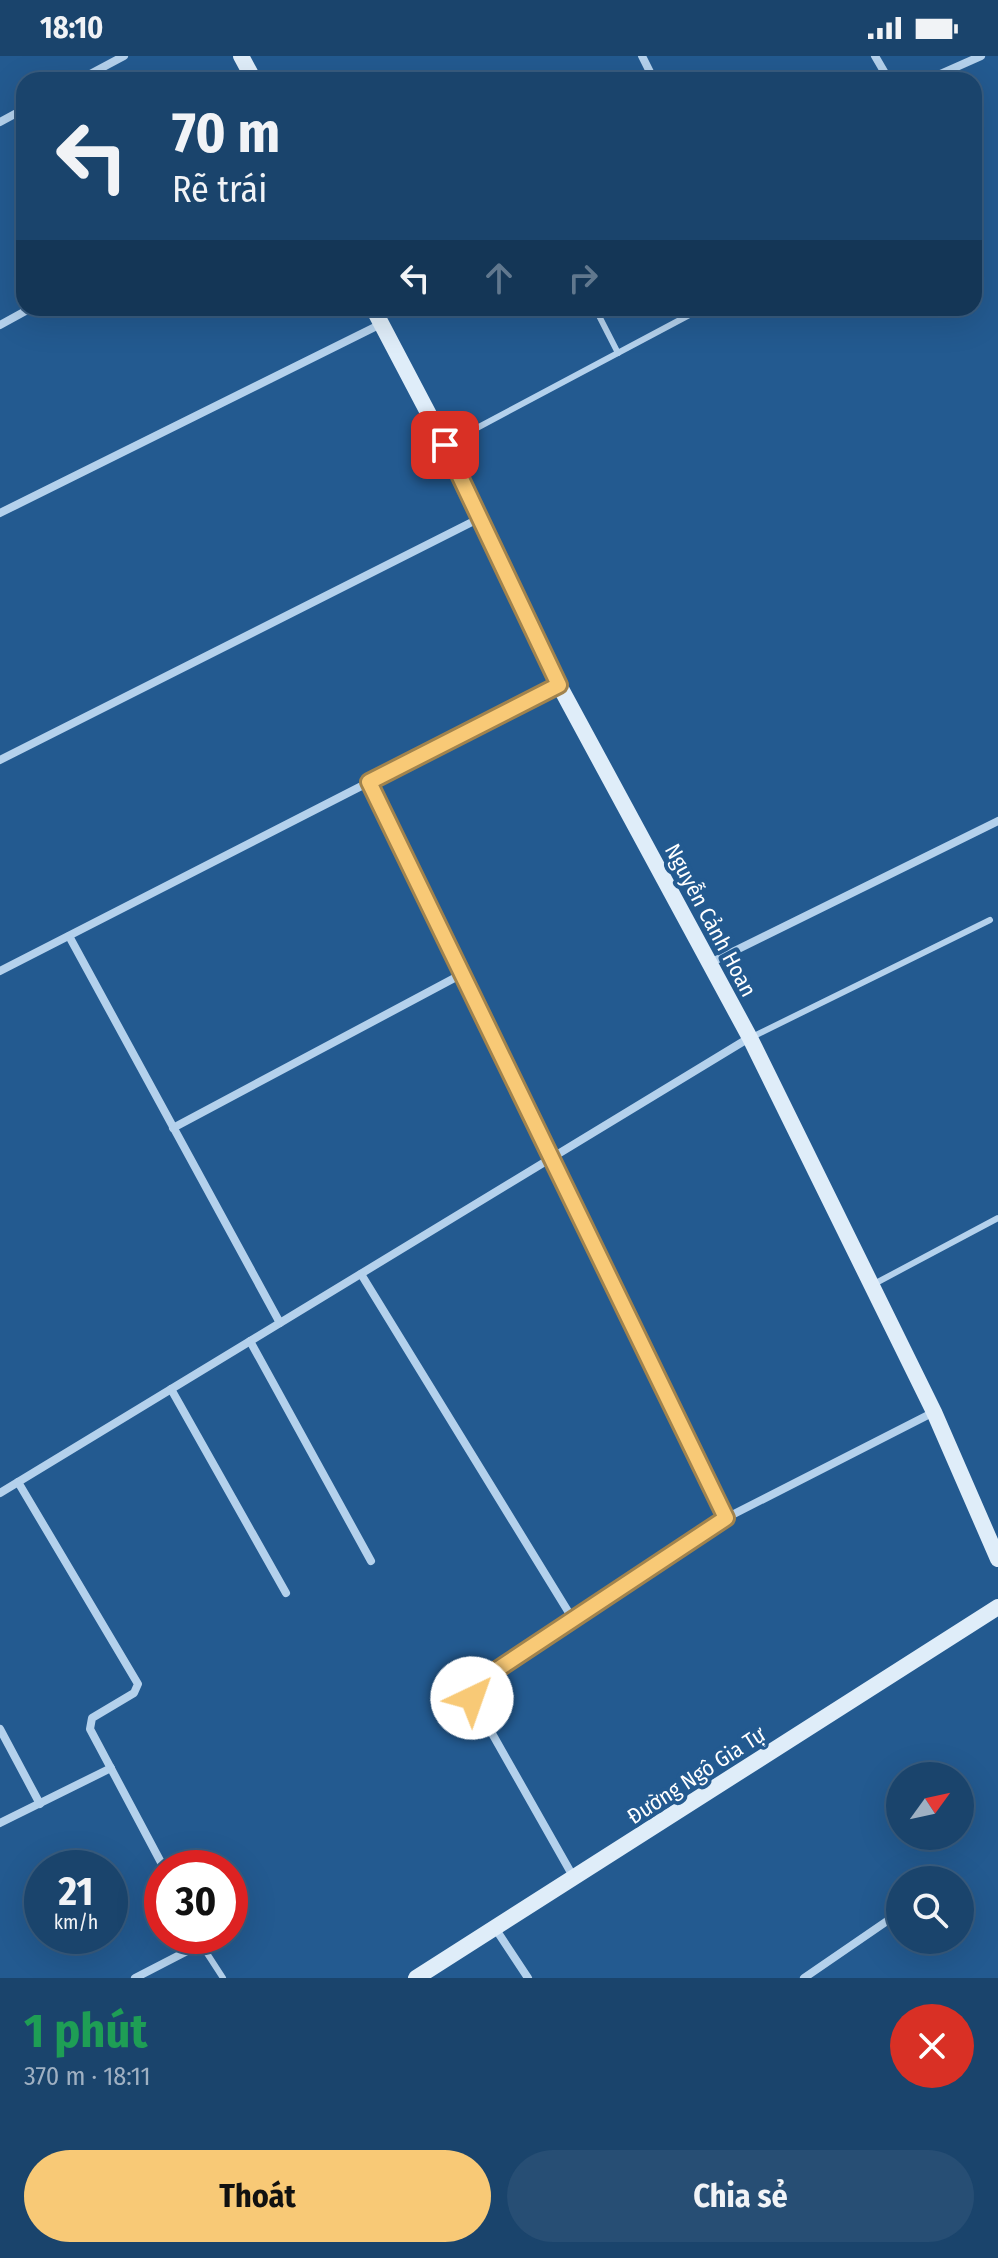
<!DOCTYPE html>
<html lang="vi">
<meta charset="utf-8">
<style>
body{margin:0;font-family:"Fira Sans Condensed",sans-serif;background:#274e74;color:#f1f3f6;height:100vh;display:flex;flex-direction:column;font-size:30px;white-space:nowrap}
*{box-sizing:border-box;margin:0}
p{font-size:26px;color:#9fb0c2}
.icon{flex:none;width:44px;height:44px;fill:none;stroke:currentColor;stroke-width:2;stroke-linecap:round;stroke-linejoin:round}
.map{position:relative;height:1922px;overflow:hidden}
.side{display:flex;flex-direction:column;background:#1a446c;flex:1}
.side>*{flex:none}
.hud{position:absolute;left:16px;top:16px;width:966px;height:244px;border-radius:24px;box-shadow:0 8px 32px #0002,0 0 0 2px #385c7f;background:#1a446c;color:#f1f3f6;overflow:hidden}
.needle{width:52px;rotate:57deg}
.tools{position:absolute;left:886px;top:1706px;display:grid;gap:16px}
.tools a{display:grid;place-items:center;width:88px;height:88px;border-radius:50%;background:#1a446c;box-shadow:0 8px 32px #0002,0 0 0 2px #385c7f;font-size:40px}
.speed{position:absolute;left:24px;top:1794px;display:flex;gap:16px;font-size:40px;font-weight:700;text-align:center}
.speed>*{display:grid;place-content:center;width:104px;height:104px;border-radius:50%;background:#1a446c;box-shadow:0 8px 32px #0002,0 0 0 2px #385c7f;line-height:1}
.speed small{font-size:20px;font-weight:400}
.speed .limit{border:12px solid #d22;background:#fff;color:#111}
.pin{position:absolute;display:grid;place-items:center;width:68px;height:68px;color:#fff;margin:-34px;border-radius:16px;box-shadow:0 4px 12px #0006}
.me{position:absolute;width:88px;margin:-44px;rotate:42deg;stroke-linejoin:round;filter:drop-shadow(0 0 6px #0008)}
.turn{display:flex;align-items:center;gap:28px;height:168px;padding:0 24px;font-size:36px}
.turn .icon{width:104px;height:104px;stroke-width:2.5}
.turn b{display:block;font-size:56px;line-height:68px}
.lanes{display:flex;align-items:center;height:76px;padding:0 24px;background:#0003;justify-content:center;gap:40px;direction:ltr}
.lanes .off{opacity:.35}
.round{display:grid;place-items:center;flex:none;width:84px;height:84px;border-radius:42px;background:#274e74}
.head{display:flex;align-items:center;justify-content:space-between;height:136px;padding:0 24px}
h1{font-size:48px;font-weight:700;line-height:60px;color:#1e9e55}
.action{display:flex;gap:16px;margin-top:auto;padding:16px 24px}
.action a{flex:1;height:92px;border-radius:48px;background:#f8c976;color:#111;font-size:32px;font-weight:700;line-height:92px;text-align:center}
.action a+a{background:#274e74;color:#f1f3f6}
.status{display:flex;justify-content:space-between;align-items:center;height:56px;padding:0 40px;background:#1a446c;direction:ltr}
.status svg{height:22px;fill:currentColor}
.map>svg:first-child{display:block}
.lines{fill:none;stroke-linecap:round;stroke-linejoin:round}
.lane{stroke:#b4d1ec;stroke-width:6}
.street{stroke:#b4d1ec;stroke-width:8}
.secondary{stroke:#dfedf9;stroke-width:16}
.route-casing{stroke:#a1834d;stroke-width:20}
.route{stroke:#f8c976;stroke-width:14}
.labels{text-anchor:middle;stroke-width:8;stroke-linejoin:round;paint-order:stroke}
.street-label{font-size:22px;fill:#fff;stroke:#235a90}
</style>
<div class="status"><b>18:10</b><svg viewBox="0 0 49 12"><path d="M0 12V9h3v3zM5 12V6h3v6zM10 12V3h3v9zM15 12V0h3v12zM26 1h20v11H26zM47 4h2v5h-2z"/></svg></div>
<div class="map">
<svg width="998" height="1922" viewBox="0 0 998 1922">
<rect width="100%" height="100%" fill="#235a90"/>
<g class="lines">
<g class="lane">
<path d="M 595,252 L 618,297"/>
<path d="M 445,389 L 693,257"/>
<path d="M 752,981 L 990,864"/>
<path d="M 874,1228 L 998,1162"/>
<path d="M 199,1885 L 223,1922"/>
</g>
<g class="street">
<path d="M 642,0 L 654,24"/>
<path d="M 875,0 L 889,24"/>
<path d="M 79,24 L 124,0"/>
<path d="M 927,24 L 981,0"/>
<path d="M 0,66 L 24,53"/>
<path d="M 0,269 L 31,252"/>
<path d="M 0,457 L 381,268"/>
<path d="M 0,704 L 480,462"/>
<path d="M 369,726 L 726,1462"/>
<path d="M 69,880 L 280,1267"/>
<path d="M 710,907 L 998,765"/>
<path d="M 0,915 L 559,629"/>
<path d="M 173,1072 L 462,918"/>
<path d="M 361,1218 L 574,1565"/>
<path d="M 250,1285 L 371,1505"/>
<path d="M 171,1333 L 286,1537"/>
<path d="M 18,1426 L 138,1628 L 134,1637 L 92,1662 L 90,1673 L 164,1812"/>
<path d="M 0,1437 L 749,982"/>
<path d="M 0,1673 L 40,1748"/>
<path d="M 0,1767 L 111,1712"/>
<path d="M 574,1822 L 472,1642 L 474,1629 L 726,1462 L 934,1356"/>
<path d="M 495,1872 L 528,1922"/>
<path d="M 135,1922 L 197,1890 L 199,1880"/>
<path d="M 804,1922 L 890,1863"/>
</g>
<g class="secondary">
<path d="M 241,0 L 254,24"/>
<path d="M 373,252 L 445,389 L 559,629 L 750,982 L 934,1356 L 998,1503"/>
<path d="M 416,1922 L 998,1551"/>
</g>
</g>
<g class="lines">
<defs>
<path id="route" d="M 445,389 L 559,629 L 369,726 L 726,1462 L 474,1629 L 472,1642"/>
</defs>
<use href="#route" class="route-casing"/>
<use href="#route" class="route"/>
</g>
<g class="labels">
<g class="street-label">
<text transform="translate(711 864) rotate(62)" y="8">Nguyễn Cảnh Hoan</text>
<text transform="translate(696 1719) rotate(-33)" y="8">Đường Ngô Gia Tự</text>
</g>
</g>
</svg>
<div class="tools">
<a><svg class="needle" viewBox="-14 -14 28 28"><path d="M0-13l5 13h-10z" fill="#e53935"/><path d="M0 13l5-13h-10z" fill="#9fb0c2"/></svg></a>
<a><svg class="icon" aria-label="search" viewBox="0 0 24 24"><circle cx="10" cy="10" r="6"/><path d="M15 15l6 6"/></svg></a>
</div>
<div class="speed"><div>21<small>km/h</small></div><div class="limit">30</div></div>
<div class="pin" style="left:445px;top:389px;background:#d93025"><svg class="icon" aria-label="arrive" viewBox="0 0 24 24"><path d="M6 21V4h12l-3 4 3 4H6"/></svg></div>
<svg class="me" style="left:472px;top:1642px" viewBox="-20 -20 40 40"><circle r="19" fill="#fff"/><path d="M0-13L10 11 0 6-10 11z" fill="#f8c976"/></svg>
<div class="hud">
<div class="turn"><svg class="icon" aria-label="left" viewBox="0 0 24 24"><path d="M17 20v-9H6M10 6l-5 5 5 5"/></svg><div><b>70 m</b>Rẽ trái</div></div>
<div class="lanes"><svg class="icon" aria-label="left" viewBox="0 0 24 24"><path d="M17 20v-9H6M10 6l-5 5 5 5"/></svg><svg class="icon off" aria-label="ahead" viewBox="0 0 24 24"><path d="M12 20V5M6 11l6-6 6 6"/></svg><svg class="icon off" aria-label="right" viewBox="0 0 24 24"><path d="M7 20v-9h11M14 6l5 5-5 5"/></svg></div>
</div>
</div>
<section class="side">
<div class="head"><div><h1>1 phút</h1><p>370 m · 18:11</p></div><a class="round" style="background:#d93025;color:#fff"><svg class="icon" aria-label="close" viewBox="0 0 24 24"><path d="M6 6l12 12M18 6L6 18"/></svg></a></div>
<div class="action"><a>Thoát</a><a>Chia sẻ</a></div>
</section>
